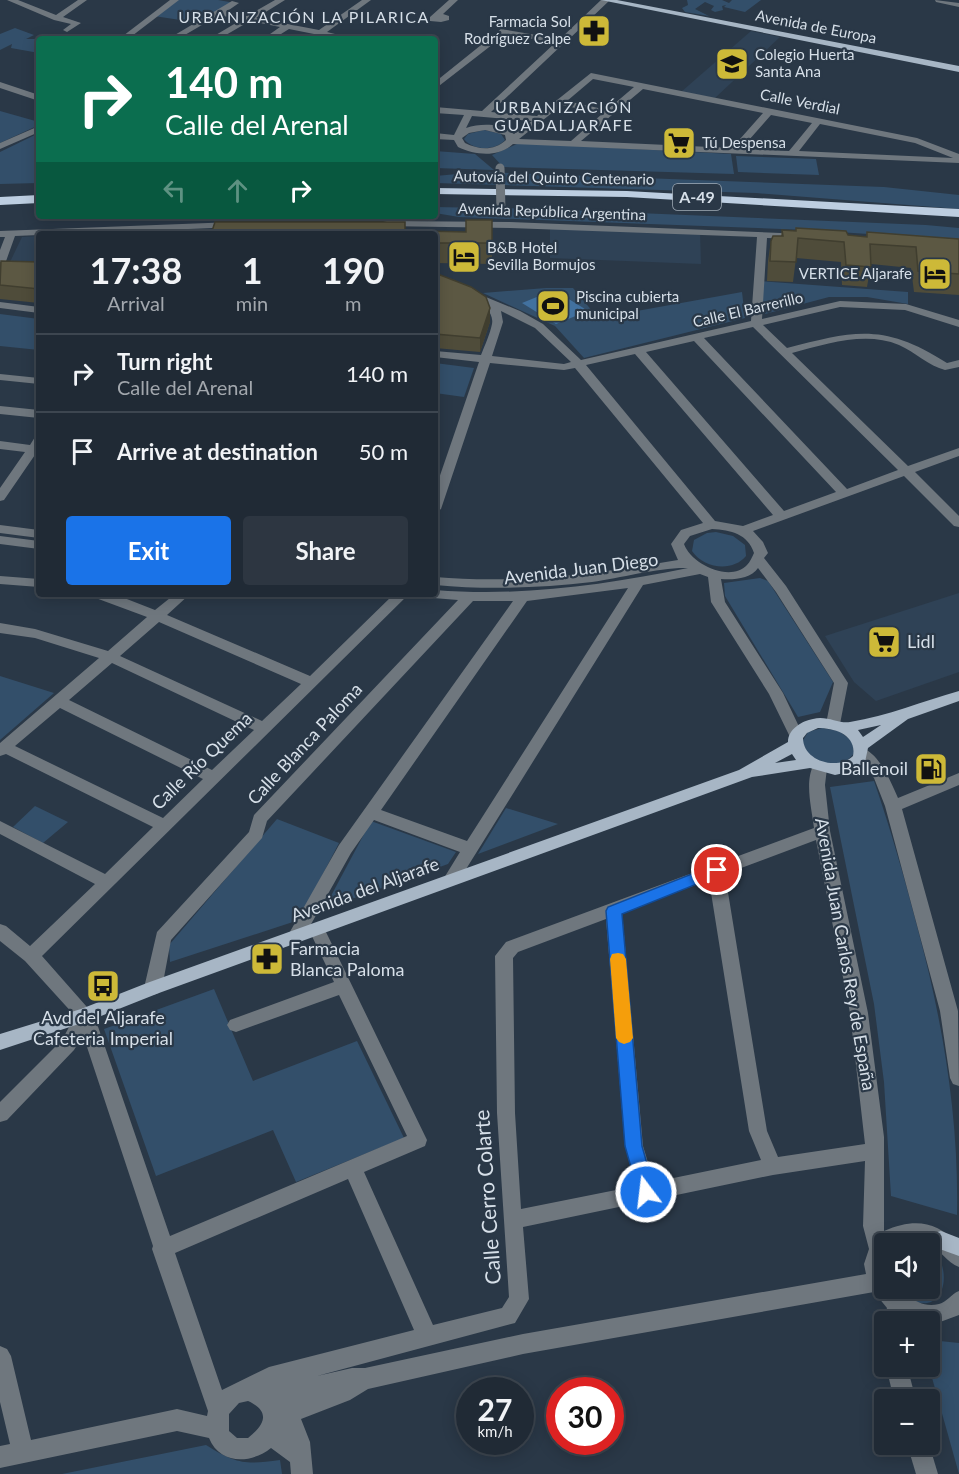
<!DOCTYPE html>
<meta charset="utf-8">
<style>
body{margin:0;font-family:Lato,sans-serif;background:#2d3641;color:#f1f3f6;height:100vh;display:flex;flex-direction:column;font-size:22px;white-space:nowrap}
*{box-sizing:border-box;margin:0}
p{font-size:20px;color:#a2a7ad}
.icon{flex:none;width:33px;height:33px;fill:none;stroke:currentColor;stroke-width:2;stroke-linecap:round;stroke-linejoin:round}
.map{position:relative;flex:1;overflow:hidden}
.details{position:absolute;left:36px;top:231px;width:402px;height:366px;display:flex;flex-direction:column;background:#202a35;border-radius:6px;box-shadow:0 3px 15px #0003,0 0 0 2px #3d4650}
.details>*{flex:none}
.guide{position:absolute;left:36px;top:36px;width:402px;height:183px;border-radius:6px;box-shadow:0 3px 15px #0003,0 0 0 2px #3d4650;background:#0b6e4f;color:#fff;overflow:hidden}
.controls{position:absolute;left:874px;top:1233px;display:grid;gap:12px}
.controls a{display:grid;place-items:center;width:66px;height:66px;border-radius:6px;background:#202a35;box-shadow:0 3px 15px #0003,0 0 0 2px #3d4650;font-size:30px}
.speed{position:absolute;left:456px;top:1377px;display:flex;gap:12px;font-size:30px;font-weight:700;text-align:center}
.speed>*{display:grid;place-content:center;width:78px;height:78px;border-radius:50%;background:#202a35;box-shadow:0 3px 15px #0003,0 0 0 2px #3d4650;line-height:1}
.speed small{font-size:15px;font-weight:400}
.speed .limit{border:9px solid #d22;background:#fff;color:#111}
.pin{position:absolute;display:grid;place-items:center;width:51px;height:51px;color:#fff;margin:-26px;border:3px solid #fff;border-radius:50%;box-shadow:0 2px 6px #0007}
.me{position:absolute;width:66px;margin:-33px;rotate:345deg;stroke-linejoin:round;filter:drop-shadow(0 0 4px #0008)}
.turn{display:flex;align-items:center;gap:21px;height:126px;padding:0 30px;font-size:27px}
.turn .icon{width:78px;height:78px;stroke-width:2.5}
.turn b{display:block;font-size:42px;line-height:51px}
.lanes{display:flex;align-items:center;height:57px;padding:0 30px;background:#0003;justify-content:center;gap:30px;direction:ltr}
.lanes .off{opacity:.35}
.eta{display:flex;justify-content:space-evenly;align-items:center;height:102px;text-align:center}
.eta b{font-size:36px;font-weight:700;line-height:42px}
.primary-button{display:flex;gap:12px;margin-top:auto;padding:12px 30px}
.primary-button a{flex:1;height:69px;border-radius:6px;background:#1a73e8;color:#fff;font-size:24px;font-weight:700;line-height:69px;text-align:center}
.primary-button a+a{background:#2d3641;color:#f1f3f6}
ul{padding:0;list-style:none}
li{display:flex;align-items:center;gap:18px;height:78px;padding:0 30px;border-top:2px solid #3d4650}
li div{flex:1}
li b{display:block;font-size:22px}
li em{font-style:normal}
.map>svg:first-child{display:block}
.built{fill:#2f4256}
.green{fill:#334f6a}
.water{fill:#42719f}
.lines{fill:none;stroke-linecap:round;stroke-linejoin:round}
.minor{fill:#6f777e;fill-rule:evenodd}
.major{fill:#a7b6c5;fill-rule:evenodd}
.highway{fill:#bdcee1;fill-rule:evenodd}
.minor-bridge{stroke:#6f777e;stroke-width:9}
.wall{fill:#4f4c3a}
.shaded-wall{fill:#403e2f}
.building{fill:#5c5843;stroke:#403e2f;stroke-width:1.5}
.route{fill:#1a73e8;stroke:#114b97;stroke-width:1.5}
.slow{fill:#f59e0b}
.labels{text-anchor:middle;stroke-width:4.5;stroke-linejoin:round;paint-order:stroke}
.far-poi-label{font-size:15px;fill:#d6dfe8;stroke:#2a3847;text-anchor:start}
.far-street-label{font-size:15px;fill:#d6dfe8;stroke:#2a3847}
.far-neighbourhood-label{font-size:16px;letter-spacing:1.5px;fill:#d6dfe8;stroke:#2a3847}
.shield{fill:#2a3847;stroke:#a2adb8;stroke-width:1.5}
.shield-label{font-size:16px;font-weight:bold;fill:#d6dfe8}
.street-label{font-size:18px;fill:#d6dfe8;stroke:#2a3847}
.poi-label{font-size:18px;fill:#d6dfe8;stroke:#2a3847;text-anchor:start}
.near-street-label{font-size:21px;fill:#d6dfe8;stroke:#2a3847}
</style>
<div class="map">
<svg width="959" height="1474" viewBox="0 0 959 1474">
<rect width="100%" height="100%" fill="#2a3847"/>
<g class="built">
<path d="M 751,31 L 780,37 L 715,98 L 681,92 Z"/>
<path d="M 550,226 L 700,232 L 701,264 L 550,258 Z"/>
<path d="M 39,236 L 39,303 L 0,283 L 22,237 Z"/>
<path d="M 959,593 L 959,672 L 876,701 L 854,682 L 825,636 Z"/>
</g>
<g class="green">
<path d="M 175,0 L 218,0 L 235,3 L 200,23 L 154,16 Z"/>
<path d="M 687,0 L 722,0 L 729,3 L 732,0 L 761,0 L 745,12 L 724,7 L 726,5 L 722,6 L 723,10 L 715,12 L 711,10 L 714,6 L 705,2 L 695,9 L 709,16 L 685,12 L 682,8 L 688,5 Z"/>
<path d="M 15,28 L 34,35 L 26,39 L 41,39 L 39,53 L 11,48 L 12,44 L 0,50 L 0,34 Z"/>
<path d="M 0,111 L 39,122 L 39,125 L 0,143 Z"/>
<path d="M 484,130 L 501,134 L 505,140 C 495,151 473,151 464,139 L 468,134 Z"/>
<path d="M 39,133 L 39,183 L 0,184 L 0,152 Z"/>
<path d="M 519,143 L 731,154 L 734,174 L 503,167 L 492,155 Z"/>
<path d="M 435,151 L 475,154 L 494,170 L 435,168 Z"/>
<path d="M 736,156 L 816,159 L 819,175 L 738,172 Z"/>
<path d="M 480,172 L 884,187 L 959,195 L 959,209 L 756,193 L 435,183 L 435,176 Z"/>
<path d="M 435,207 L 542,209 L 926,225 L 959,228 L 959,240 L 808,230 L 459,217 L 435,213 Z"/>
<path d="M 759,281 L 908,292 L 908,304 L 867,297 L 829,297 L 765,314 Z"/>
<path d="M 546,288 L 573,288 L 598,318 L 742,292 L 745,318 L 584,358 L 555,326 L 483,293 Z"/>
<path d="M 0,314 L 39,319 L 39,350 L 0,346 Z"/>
<path d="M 435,363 L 474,368 L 464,397 L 435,393 Z"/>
<path d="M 716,532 L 733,536 L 745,545 L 746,556 C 733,572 704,569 692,551 L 694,540 L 707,533 Z"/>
<path d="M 760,578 L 768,581 L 833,682 L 820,712 L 798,717 L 725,596 L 724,583 Z"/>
<path d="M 0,676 L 54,693 L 0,740 Z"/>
<path d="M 822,728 L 839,731 L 852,741 L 854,753 C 846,766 826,768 813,759 C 809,756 805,747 802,742 L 808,732 Z"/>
<path d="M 874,781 C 891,830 905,880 918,930 C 943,1023 959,1118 957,1215 L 891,1196 L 884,1082 L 874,1004 L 830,787 Z"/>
<path d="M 35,806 L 68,822 L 43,843 L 13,827 Z"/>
<path d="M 506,808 L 558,824 L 478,854 Z"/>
<path d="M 277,819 L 339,843 L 299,920 L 170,962 L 169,945 Z"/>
<path d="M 371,821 L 456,852 L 448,864 L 324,909 Z"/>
<path d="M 214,989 L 253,1081 L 357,1041 L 404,1138 L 296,1182 L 273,1130 L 156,1176 L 104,1029 Z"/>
<path d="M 930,1244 C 959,1275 940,1329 895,1289 L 930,1288 Z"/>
<path d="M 930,1340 L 959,1343 L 959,1474 L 929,1367 Z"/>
<path d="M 206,1445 C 236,1464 246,1465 280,1460 L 282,1474 L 62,1474 Z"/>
</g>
<path class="water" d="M 554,290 L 585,309 L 576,313 L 578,315 L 556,324 L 522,303 Z"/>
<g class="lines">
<g class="minor">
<path d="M 7,0 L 18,0 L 56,15 L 78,0 L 87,0 L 63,17 L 81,23 L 67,32 L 63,30 L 71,24 L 54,20 Z"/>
<path d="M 170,0 L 179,0 L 128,39 L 119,39 Z"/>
<path d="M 275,0 L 285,0 L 256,18 L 319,30 L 362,0 L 371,0 L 327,32 L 355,39 L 339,39 L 289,29 L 273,39 L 263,39 L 280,27 L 250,21 L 219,39 L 209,39 L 241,20 L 219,15 L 178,39 L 168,39 L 232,1 L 239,3 L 226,12 L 247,16 Z"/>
<path d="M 449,0 L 458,0 L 443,14 L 449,16 L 449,20 L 441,22 L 430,21 L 430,17 Z"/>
<path d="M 601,0 L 610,0 L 567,41 L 567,44 L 563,44 L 491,112 L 537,116 L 591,73 L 917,138 L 959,154 L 959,163 L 513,144 C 498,158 475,155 458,147 L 454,140 L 435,139 L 435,133 L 454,135 L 464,115 L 435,113 L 435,107 L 482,111 L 555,43 L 506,34 L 435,89 L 435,82 L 501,29 L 560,39 ZM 593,79 L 634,87 L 607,110 L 567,101 ZM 643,89 L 763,113 L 732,148 L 581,141 ZM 562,105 L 602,114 L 571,141 L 519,139 ZM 771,115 L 812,123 L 789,151 L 741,149 ZM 472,116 L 532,121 L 514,134 C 501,123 482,123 466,128 ZM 820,124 L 915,143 L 953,158 L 799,151 ZM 485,130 L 505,135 L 506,140 C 494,151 479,150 465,143 L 462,138 L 469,133 Z"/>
<path d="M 935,0 L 959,3 L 959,7 L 936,2 Z"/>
<path d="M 0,82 L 39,95 L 39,101 L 0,88 Z"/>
<path d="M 39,126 L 39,132 L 0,149 L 0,143 Z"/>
<path d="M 387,221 L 510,222 L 805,234 L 806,236 L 801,239 L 767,238 L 762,319 L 840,301 L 906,304 L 959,320 L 959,327 L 905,310 L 840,307 L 763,325 L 787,348 C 855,330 885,323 947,363 L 959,360 L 959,367 L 945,370 C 929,366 915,352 899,345 C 865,331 827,344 792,353 L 908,466 L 959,448 L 959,456 L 915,472 L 959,516 L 959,527 L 954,526 L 904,476 L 753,531 L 763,542 L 768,553 L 764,558 L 786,586 L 848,683 L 840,724 L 838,728 L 828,728 L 826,724 L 834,683 L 776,592 L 758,568 C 751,579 733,580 721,579 L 725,602 L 783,693 L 803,735 L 796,740 L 791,739 L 769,694 L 711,602 L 708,577 L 700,574 L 643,585 L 458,882 L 452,884 L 446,882 L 444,878 L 460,852 L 374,820 L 351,853 L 301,942 L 295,944 L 289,942 L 287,937 L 339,845 L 513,601 L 473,601 L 267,821 L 262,838 L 171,940 L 162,988 L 159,993 L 153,995 L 147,993 L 144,988 L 157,932 L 249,832 L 254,815 L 458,600 L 433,598 L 426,594 L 435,594 L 435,590 C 521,597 604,585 688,568 C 660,567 621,578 592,582 C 539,588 488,590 435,585 L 435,577 C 517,584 597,574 678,560 L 671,544 L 681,530 L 703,523 L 575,368 L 564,370 L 490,363 L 441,509 L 435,513 L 435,490 L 479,362 L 435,357 L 435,351 L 481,355 C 485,345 490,334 492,324 C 496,302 454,292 438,286 L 435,284 L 435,276 L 520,311 L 543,324 L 581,360 L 751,321 L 757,237 L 510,228 L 383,226 L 383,222 ZM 501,311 L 535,328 L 571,362 L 564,364 L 492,356 L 503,322 ZM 753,327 L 898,470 L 847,489 L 704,338 ZM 694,341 L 836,492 L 784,511 L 646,352 ZM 635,354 L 773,515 L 743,526 L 715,521 L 586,365 ZM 712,529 C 731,530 748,534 754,553 C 752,557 750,562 747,565 C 730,583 691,564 684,544 L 690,536 ZM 628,588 L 467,841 L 381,810 L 527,601 Z"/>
<path d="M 234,222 L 239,225 L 238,227 L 15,236 L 5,264 L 0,267 L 0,250 L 5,237 L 0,237 L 0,231 Z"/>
<path d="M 0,302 L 39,307 L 39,313 L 0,308 Z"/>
<path d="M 0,374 L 39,378 L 39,384 L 0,380 Z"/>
<path d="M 0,406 L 39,410 L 39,418 L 0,414 Z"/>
<path d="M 39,436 L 39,449 L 4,500 L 0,501 L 0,488 L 25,452 L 0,449 L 0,441 L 30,445 L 35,437 Z"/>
<path d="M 0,525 L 39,530 L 39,538 L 0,533 Z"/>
<path d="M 0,536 L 39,541 L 39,549 L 0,544 Z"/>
<path d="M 0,576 L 39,579 L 39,587 L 0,584 Z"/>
<path d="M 91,594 L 114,594 L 155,610 L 175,594 L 190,594 L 167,615 L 310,676 L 394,594 L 409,594 L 42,956 L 94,1015 L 170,1236 L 407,1136 L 339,995 L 236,1032 L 230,1030 L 227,1025 L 230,1020 L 334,982 L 309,930 L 311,925 L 317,923 L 323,925 L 325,930 L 427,1140 L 425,1146 L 364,1172 L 433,1325 L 502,1308 L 509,1297 L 497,1113 L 495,956 L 506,942 L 814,828 C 812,809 804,782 814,764 L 824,764 L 827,768 L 825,785 L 830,831 L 868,1013 L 884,1137 L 884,1231 C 915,1218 935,1221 959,1244 L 959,1267 C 947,1263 939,1248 929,1244 C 916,1238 899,1244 885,1244 L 885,1288 C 905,1288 916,1310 939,1304 C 947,1302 951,1294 959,1291 L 959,1315 L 932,1325 L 930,1325 L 930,1322 L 912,1322 L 904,1318 L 903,1322 L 885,1322 L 885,1329 L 882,1322 L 887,1308 L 874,1292 L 523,1354 L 368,1389 L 350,1400 L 301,1419 L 310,1442 L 313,1474 L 291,1474 L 290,1462 L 271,1448 C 251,1464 220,1465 209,1438 L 177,1431 L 0,1468 L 0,1446 L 10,1444 L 0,1402 L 0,1346 L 7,1349 L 11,1356 L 31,1440 L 177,1409 L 207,1416 L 208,1411 L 152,1249 L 153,1246 L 83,1035 L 74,1050 L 7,1120 L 0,1122 L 0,1102 L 62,1040 L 75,1016 L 25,961 L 0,941 L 0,924 L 6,926 L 30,946 L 95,884 L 0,834 L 0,821 L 105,874 L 153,827 L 6,754 L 0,756 L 0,743 L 99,658 L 35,638 L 0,633 L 0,623 L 35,629 L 108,651 L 147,617 L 93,597 ZM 159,622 L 301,684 L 262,721 L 120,656 ZM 112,663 L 254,730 L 212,770 L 69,700 ZM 60,708 L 203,779 L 163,818 L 15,746 ZM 816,840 L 850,1013 L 865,1144 L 778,1157 L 767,1131 L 725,874 ZM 709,880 L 749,1131 L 761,1160 L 654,1182 L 643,1146 L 622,912 ZM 606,919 L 625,1146 L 636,1186 L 521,1209 L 515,1113 L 513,958 L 518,952 ZM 865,1161 L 863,1226 L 869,1249 L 864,1264 L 866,1274 L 523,1334 L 365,1368 L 352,1368 L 317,1376 L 515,1323 L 529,1299 L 523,1227 L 773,1175 ZM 348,1179 L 414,1330 L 269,1367 L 222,1390 L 175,1253 ZM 248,1401 C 270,1411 266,1424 248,1438 L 237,1438 L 229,1431 L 229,1414 L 239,1403 Z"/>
<path d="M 862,748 C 879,753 891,782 898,798 L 959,773 L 959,785 L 902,809 L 958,1011 L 959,1086 L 953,1084 L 950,1078 L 940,1011 L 885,806 L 874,778 L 854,753 L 857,749 Z"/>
<path d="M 886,1366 L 907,1366 L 916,1400 L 894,1400 Z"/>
<path d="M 907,1444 L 929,1444 L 938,1474 L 916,1474 Z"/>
</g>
<g class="major">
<path d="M 601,0 L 617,0 L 959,66 L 959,72 Z"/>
<path d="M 959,691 L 959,701 L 908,719 L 868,748 L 865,762 L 853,771 L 835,775 L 810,768 L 752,777 L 159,993 L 91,1020 L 0,1050 L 0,1034 L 81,1009 L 147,983 L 739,770 L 788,742 C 788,729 802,721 813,719 C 826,715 839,724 850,722 C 888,716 923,701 959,691 ZM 881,725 L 863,737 L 858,730 ZM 818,728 C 835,728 857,735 853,756 C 837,771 803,761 803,738 L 807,733 ZM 792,754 L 796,760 L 775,763 Z"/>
<path d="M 941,1231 L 959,1238 L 959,1256 L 934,1247 L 931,1240 L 934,1233 Z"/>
</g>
<g class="highway">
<path d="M 435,188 L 627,191 L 959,209 L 959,217 L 627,197 L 435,194 Z"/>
<path d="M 39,195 L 39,203 L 0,205 L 0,197 Z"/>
</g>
<path class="minor-bridge" d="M 500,168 L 501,212"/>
</g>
<g class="wall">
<path d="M 492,220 L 492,264 L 435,263 L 435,234 L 425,234 L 425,231 L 466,232 Z"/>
<path d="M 782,230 L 866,237 L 867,232 L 959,239 L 959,295 L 914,292 L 911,268 L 871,264 L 867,287 L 842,285 L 841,262 L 796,258 L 793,282 L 767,281 L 768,261 L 771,241 L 781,236 Z"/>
<path d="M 0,262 L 39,262 L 39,303 L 0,299 Z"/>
<path d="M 435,273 L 490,322 L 480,352 L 435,348 Z"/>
</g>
<path class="shaded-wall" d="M 490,308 L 490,322 L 480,352 L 480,338 Z"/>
<g class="building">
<path d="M 466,220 L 492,220 L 492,243 L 435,243 L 435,234 L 426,234 L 425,231 L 466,232 Z"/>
<path d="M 215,222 L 405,222 L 405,234 L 211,234 Z"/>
<path d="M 796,228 L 846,231 L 848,235 L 867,237 L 867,232 L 959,239 L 959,274 L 918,271 L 916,247 L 870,244 L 871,267 L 846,265 L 844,242 L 798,238 L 796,262 L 770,261 L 771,241 L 773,236 L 783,236 L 782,230 L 796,231 Z"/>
<path d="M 1,261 L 39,262 L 39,289 L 0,285 Z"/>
<path d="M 435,273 L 471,287 L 486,297 L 490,308 L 480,338 L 435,334 Z"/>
</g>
<path class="route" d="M 717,864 L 722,866 L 724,870 L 722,874 L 622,914 L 642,1146 L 655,1192 L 653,1198 L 646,1200 L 640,1198 L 638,1192 L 625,1146 L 606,911 L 608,907 Z"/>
<path class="slow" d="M 618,953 L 623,954 L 626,959 L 633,1038 L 630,1042 L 624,1044 L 619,1042 L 616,1038 L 610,959 L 612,954 Z"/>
<defs>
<symbol id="pharmacy-square" viewBox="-11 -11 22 22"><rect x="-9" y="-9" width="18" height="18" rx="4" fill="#cdb938" stroke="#2a3847"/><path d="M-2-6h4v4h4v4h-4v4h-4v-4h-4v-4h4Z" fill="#111"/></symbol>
<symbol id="school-square" viewBox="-11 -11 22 22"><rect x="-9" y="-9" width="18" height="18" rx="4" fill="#cdb938" stroke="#2a3847"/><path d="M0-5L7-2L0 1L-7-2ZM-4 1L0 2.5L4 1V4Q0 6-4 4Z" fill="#111"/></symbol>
<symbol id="supermarket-square" viewBox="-11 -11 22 22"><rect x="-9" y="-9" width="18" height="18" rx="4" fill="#cdb938" stroke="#2a3847"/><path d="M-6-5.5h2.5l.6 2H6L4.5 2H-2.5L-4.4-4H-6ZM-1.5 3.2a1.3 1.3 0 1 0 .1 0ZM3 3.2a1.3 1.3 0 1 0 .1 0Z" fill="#111"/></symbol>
<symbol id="hotel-square" viewBox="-11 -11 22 22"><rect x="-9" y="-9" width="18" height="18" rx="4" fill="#cdb938" stroke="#2a3847"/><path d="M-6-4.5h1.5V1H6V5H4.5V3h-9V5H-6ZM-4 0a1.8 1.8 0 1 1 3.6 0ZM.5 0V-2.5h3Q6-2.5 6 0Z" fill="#111"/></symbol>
<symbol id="stadium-square" viewBox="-11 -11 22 22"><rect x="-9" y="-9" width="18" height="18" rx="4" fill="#cdb938" stroke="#2a3847"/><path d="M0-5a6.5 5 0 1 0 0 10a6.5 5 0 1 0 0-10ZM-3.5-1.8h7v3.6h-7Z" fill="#111"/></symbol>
<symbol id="fuel-square" viewBox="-11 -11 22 22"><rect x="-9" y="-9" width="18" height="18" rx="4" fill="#cdb938" stroke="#2a3847"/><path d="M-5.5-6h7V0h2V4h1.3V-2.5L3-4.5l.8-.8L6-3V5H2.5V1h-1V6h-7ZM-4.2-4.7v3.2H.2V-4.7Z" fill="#111"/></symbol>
<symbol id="bus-square" viewBox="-11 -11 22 22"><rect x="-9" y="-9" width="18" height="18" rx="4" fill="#cdb938" stroke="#2a3847"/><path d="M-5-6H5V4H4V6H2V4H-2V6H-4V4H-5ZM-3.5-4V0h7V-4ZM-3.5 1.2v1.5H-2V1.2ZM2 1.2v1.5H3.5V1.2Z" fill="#111"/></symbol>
</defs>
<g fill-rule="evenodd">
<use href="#pharmacy-square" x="575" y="12" width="38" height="38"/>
<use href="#school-square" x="713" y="45" width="38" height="38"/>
<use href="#supermarket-square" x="660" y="124" width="38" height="38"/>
<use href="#hotel-square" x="445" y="238" width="38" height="38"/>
<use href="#hotel-square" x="916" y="255" width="38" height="38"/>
<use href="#stadium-square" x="534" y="287" width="38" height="38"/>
<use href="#supermarket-square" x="865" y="623" width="38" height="38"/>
<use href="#fuel-square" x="912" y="750" width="38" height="38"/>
<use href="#pharmacy-square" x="248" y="940" width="38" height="38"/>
<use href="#bus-square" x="84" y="967" width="38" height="38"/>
</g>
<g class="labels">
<g class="far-poi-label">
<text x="571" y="27" text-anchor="end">Farmacia Sol<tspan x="571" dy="17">Rodríguez Calpe</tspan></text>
<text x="755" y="60">Colegio Huerta<tspan x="755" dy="17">Santa Ana</tspan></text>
<text x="702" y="148">Tú Despensa</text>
<text x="487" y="253">B&amp;B Hotel<tspan x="487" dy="17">Sevilla Bormujos</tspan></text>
<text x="912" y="279" text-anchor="end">VERTICE Aljarafe</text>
<text x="576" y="302">Piscina cubierta<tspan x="576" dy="17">municipal</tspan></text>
</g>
<g class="far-street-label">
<text transform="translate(816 27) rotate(11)" y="5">Avenida de Europa</text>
<text transform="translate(800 102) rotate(11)" y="5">Calle Verdial</text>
<text transform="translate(554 178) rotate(1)" y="5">Autovía del Quinto Centenario</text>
<text transform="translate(552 212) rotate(2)" y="5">Avenida República Argentina</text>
<text transform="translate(748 310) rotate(-13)" y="5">Calle El Barrerillo</text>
</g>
<g class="far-neighbourhood-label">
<text x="304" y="23">URBANIZACIÓN LA PILARICA</text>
<text x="564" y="113">URBANIZACIÓN<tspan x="564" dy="18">GUADALJARAFE</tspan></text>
</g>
<rect class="shield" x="673" y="184" width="48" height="26" rx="4.5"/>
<g class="shield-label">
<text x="697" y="203">A-49</text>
</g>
<g class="street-label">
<text transform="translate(581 569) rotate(-7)" y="6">Avenida Juan Diego</text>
<text transform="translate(305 744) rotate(-47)" y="6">Calle Blanca Paloma</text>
<text transform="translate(202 761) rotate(-44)" y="6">Calle Río Quema</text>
<text transform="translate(365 890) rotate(-20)" y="6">Avenida del Aljarafe</text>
<text transform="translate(845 954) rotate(80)" y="6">Avenida Juan Carlos Rey de España</text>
</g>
<g class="poi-label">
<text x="907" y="648">Lidl</text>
<text x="908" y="775" text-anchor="end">Ballenoil</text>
<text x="290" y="955">Farmacia<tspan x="290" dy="21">Blanca Paloma</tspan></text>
<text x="103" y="1024" text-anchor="middle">Avd del Aljarafe<tspan x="103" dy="21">Cafeteria Imperial</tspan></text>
</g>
<g class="near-street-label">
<text transform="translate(488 1197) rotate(-94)" y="7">Calle Cerro Colarte</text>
</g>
</g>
</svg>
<div class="controls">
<a><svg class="icon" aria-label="sound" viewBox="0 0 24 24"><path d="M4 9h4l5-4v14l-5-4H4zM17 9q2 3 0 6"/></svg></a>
<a>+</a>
<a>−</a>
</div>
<div class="speed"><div>27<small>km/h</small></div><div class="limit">30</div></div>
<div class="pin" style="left:717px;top:870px;background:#d93025"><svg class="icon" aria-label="arrive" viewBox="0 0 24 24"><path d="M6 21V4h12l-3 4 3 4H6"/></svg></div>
<svg class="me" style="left:646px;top:1192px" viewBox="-20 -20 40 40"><circle r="17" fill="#1a73e8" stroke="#fff" stroke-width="3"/><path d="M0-11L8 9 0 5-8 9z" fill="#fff"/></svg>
<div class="guide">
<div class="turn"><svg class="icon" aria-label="right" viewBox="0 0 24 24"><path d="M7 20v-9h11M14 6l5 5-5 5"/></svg><div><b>140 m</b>Calle del Arenal</div></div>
<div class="lanes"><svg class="icon off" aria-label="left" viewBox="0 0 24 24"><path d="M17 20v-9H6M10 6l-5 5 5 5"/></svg><svg class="icon off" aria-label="ahead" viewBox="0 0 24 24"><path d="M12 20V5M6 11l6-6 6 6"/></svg><svg class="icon" aria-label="right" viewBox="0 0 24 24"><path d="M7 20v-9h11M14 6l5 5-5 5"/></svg></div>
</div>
<section class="details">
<div class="eta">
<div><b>17:38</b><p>Arrival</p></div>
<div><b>1</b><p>min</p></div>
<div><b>190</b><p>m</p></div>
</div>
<ul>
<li><svg class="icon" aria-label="right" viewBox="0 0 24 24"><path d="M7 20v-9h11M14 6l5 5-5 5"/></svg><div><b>Turn right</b><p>Calle del Arenal</p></div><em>140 m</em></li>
<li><svg class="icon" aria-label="arrive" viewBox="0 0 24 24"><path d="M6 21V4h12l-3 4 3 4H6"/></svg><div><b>Arrive at destination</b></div><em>50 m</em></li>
</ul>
<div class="primary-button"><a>Exit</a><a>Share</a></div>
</section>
</div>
